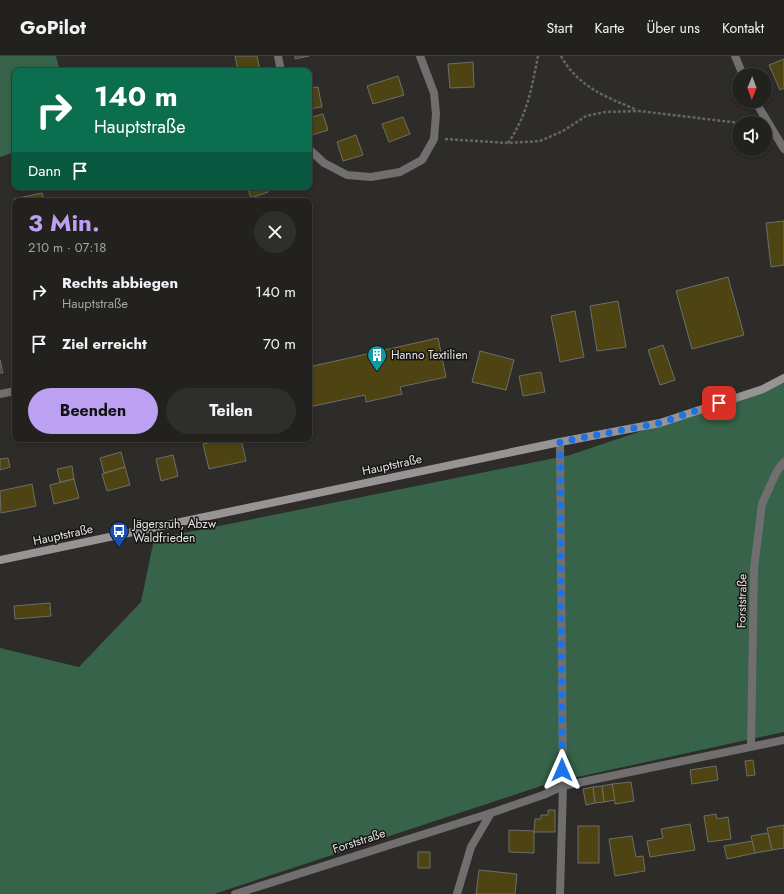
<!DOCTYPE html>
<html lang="de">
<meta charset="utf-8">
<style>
body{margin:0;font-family:Jost,sans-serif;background:#2e2e2b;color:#f1f3f6;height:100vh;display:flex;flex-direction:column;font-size:15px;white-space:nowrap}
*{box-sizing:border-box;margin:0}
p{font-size:13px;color:#a2a3a4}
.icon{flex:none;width:22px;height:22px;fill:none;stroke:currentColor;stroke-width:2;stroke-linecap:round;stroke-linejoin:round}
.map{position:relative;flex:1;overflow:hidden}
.drawer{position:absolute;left:12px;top:142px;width:300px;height:244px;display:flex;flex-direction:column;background:#22211e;border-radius:8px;box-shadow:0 2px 6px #0003,0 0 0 1px #3f3e3c}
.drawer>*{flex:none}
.banner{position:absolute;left:12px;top:12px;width:300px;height:122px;border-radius:8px;box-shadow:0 2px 6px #0003,0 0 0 1px #3f3e3c;background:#0b6e4f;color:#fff;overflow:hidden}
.needle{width:26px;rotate:181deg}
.tools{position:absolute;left:732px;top:12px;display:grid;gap:8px}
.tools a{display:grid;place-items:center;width:40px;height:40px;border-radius:50%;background:#22211e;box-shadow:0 2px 6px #0003,0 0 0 1px #3f3e3c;font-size:20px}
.pin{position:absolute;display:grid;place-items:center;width:34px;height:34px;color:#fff;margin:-17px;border-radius:8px;box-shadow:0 2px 6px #0006}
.me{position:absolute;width:44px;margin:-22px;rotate:0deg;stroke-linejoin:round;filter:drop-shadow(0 0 3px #0008)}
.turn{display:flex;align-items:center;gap:14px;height:84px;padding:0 16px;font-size:18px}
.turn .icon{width:52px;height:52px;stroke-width:2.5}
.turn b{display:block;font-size:28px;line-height:34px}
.then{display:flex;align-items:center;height:38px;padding:0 16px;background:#0003;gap:8px;font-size:15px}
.round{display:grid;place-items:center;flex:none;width:42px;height:42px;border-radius:21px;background:#2e2e2b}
.head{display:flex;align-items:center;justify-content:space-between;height:68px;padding:0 16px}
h1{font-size:24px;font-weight:700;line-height:30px;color:#bca0f2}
.button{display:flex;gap:8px;margin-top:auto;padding:8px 16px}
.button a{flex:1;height:46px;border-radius:24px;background:#bca0f2;color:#111;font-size:16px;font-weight:700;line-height:46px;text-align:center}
.button a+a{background:#2e2e2b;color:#f1f3f6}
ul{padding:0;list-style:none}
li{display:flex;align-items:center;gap:12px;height:52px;padding:0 16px}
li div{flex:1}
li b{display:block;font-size:15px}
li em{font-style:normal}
header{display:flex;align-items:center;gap:24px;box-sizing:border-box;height:56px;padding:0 20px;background:#22211e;border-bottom:1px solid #3f3e3c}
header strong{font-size:19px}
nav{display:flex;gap:22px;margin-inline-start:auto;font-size:14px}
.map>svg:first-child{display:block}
.forest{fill:#366349}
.building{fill:#4d4313;stroke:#6e6e69}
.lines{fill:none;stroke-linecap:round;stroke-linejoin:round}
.path{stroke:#666562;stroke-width:2.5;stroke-dasharray:3 2;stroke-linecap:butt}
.lane{stroke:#716e6f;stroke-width:8}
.street{stroke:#716e6f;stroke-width:8}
.secondary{stroke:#989495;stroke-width:8}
.route{stroke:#1a73e8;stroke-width:7;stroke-dasharray:0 12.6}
.labels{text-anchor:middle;stroke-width:3;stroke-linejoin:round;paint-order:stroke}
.poi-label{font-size:12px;fill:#e5e5e2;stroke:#151413;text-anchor:start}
.street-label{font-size:12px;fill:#e5e5e2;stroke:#151413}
</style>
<header>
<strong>GoPilot</strong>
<nav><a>Start</a><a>Karte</a><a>Über uns</a><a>Kontakt</a></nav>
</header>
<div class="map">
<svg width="784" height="838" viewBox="0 0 784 838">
<rect width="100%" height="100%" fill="#2d2c28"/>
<g class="forest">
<path d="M 0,0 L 56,0 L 60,15 L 15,15 L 15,96 L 0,101 Z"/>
<path d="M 784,327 L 784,676 L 550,727 L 214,838 L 0,838 L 0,592 L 79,611 L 141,546 L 154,483 L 570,399 Z"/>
</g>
<g class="building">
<path d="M 235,0 L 257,0 L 260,15 L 238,15 Z"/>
<path d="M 295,0 L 309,0 L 295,3 Z"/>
<path d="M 784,3 L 784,32 L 780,34 L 769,9 Z"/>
<path d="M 473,6 L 474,31 L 450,32 L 448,8 Z"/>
<path d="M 398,20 L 404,39 L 373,48 L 367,30 Z"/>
<path d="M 318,31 L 322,51 L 309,53 L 309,32 Z"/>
<path d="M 323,58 L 328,74 L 312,79 L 309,68 L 309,62 Z"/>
<path d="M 403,61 L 410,78 L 389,86 L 382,68 Z"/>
<path d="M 356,79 L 363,99 L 343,105 L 337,86 Z"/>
<path d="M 247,131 L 266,131 L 268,136 L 251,142 Z"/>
<path d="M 42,137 L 44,145 L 15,145 L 15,147 L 14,143 Z"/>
<path d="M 784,165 L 784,209 L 771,211 L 766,167 Z"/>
<path d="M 728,221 L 744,279 L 692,293 L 676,235 Z"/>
<path d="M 618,245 L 626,291 L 597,295 L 590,250 Z"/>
<path d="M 575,255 L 584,301 L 560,306 L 551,260 Z"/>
<path d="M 438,282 L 446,321 L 400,331 L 402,338 L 366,346 L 365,339 L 309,351 L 309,311 Z"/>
<path d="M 663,289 L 675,324 L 660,329 L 648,294 Z"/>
<path d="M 480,295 L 514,304 L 506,334 L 472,326 Z"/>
<path d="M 0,304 L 3,317 L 0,317 Z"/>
<path d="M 541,316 L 545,336 L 523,340 L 519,320 Z"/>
<path d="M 166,383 L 183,383 L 167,386 Z"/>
<path d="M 208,383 L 227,383 L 208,387 Z"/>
<path d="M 227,383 L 241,383 L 246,405 L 209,413 L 203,388 Z"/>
<path d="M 121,396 L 125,411 L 104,417 L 100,402 Z"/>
<path d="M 173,399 L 178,420 L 161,425 L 156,403 Z"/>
<path d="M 8,402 L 10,411 L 0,414 L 0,403 Z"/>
<path d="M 72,410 L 74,423 L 60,426 L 57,413 Z"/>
<path d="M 125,411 L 130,429 L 107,435 L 102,418 Z"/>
<path d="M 74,423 L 79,442 L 54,448 L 50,429 Z"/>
<path d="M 32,428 L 36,450 L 1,457 L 0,435 Z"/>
<path d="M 50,547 L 51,560 L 15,563 L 14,550 Z"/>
<path d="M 753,704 L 755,719 L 747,720 L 745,705 Z"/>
<path d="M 716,710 L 718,724 L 692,728 L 690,714 Z"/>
<path d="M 631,726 L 634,745 L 615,748 L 612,728 Z"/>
<path d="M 612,728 L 615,744 L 604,746 L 602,730 Z"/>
<path d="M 602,730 L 604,746 L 595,747 L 593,731 Z"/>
<path d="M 593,731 L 595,747 L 586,749 L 583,733 Z"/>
<path d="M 548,754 L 555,754 L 555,776 L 534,776 L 535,763 L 541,763 L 541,759 L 548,759 Z"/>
<path d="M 716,758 L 717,763 L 728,761 L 731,783 L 708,786 L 704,760 Z"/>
<path d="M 690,768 L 695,794 L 650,801 L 647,785 L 663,782 L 661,773 Z"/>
<path d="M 784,769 L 784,792 L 772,794 L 767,772 Z"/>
<rect x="578" y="770" width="21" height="37"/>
<path d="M 509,774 L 534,775 L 534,797 L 509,796 Z"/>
<path d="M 768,777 L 772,794 L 755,797 L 751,780 Z"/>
<path d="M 632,780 L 636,801 L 643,800 L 645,815 L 615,820 L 609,783 Z"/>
<path d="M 752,785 L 755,797 L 727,803 L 724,790 Z"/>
<rect x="418" y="796" width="12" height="16"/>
<path d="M 479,814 L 517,818 L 515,838 L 476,838 Z"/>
</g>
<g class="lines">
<g class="path">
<path d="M 561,0 C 578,31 606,41 637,54"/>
<path d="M 445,83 L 508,87 L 540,85 L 563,75 L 586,60 L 605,56 L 639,55 L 740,67"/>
<path d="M 508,87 C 527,60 532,31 538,0"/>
</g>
<path class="lane" d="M 457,838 L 471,791 L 491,757"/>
<g class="street">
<path d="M 278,0 L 281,15"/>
<path d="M 735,0 L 743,19"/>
<path d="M 755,45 L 784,93"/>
<path d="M 309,93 L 324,107 L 347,119 L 371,121 L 400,116 L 422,104 L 434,83 L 436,58 L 434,37 L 420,0"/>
<path d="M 0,338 L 15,335"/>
<path d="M 751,690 L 754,513 L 762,448 L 777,415 L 784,406"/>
<path d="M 235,838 L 491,757 L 543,739 L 563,730 L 784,684"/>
<path d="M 560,838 L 563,730 L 560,386"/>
</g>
<path class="secondary" d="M 0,504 L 560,386 L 660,367 L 763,333 L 784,322"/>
</g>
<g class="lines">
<path class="route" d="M 562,714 L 560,386 L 660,367 L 719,347"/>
</g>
<defs>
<symbol id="building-pin" viewBox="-11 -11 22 30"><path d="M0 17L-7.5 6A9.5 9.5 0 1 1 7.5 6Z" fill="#0f9aa8" stroke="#151413"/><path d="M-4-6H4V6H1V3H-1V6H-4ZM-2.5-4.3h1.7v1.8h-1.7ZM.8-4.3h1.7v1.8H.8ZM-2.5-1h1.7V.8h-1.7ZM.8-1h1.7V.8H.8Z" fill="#fff"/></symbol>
<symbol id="bus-pin" viewBox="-11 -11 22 30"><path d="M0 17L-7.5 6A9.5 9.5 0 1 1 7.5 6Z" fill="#1a4fb4" stroke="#151413"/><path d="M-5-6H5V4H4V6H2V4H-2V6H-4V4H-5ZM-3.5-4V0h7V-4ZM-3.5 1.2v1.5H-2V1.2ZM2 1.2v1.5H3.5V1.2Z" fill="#fff"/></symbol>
</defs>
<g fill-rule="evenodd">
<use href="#building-pin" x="366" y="288" width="22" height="30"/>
<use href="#bus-pin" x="108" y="464" width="22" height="30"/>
</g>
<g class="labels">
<g class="poi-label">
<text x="391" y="303">Hanno Textilien</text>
<text x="133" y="472">Jägersruh, Abzw<tspan x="133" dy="14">Waldfrieden</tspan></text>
</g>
<g class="street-label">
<text transform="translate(392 409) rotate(-12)" y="4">Hauptstraße</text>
<text transform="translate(63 479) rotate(-12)" y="4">Hauptstraße</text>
<text transform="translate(742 545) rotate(-89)" y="4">Forststraße</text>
<text transform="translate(359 785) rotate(-18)" y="4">Forststraße</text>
</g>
</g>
</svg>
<div class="tools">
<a><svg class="needle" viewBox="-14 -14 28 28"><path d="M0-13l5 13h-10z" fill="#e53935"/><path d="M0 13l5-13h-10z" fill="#a2a3a4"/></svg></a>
<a><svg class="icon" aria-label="sound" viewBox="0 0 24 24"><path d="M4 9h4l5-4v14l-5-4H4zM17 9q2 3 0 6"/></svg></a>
</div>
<div class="pin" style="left:719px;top:347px;background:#d93025"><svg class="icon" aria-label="arrive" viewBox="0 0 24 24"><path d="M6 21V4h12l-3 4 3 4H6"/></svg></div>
<svg class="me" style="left:562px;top:714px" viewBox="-20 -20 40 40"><path d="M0-17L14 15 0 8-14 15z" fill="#1a73e8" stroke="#fff" stroke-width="4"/></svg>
<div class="banner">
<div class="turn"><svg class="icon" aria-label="right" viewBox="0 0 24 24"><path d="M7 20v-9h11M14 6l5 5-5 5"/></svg><div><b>140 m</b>Hauptstraße</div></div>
<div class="then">Dann<svg class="icon" aria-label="arrive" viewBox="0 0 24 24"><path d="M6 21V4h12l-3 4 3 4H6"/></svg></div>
</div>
<section class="drawer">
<div class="head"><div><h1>3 Min.</h1><p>210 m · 07:18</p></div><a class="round"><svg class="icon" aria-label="close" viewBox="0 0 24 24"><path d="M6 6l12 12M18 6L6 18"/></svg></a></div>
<ul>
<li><svg class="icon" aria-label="right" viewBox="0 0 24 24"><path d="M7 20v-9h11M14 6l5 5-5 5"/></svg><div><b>Rechts abbiegen</b><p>Hauptstraße</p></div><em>140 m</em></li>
<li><svg class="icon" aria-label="arrive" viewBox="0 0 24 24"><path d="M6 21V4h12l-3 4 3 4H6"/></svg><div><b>Ziel erreicht</b></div><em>70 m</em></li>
</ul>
<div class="button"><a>Beenden</a><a>Teilen</a></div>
</section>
</div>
